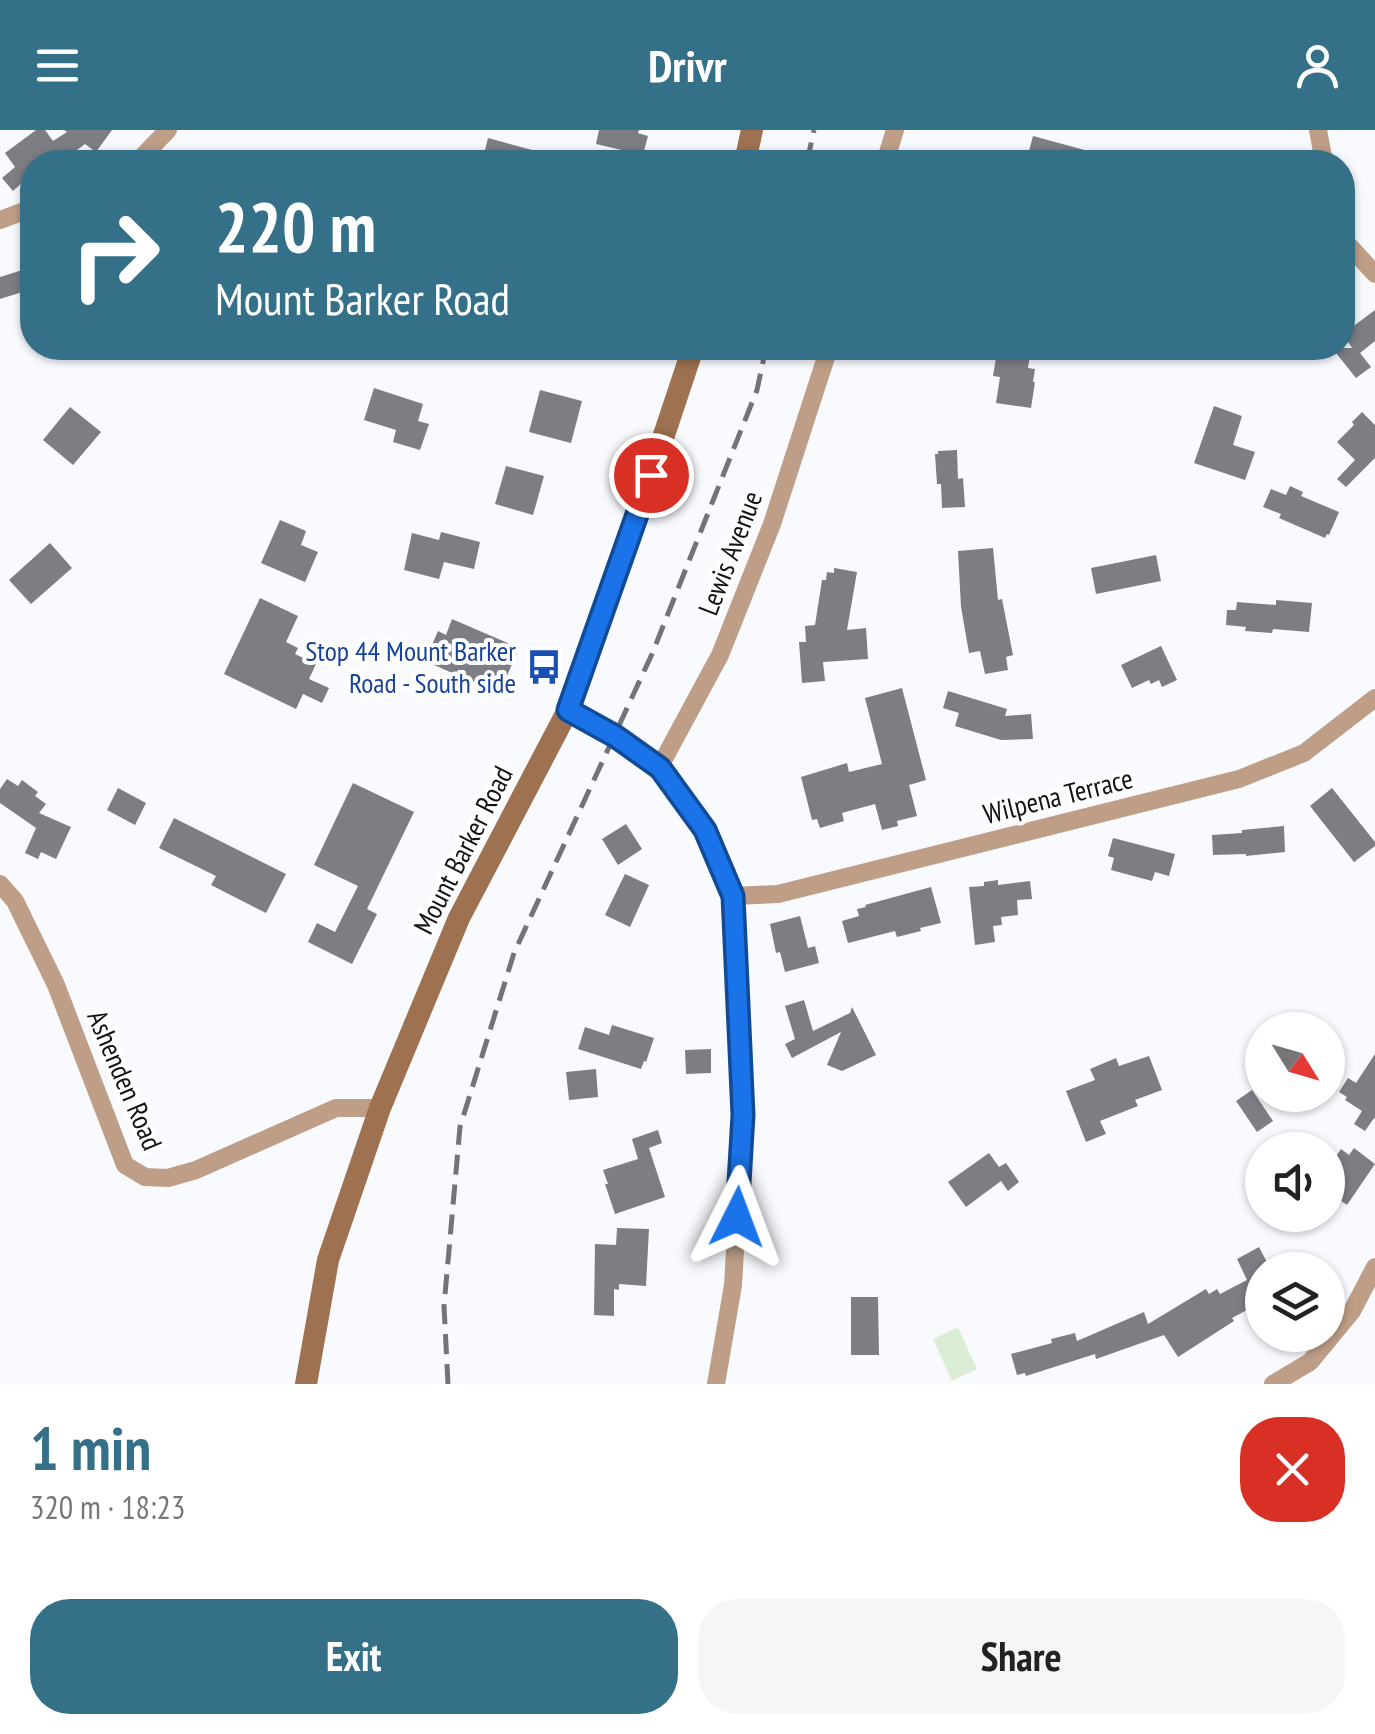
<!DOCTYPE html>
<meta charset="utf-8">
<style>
body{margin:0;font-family:"PT Sans Narrow",sans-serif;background:#f6f6f6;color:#222;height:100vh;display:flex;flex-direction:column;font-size:38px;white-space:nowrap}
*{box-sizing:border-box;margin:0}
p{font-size:32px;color:#767676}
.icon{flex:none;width:55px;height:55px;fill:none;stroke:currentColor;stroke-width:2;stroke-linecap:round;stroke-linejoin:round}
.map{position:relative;height:1254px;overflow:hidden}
.details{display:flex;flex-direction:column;background:#fff;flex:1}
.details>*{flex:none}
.banner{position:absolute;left:20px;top:20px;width:1335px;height:210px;border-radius:40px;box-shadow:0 2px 8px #0004;background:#347188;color:#fff;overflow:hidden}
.needle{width:65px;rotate:127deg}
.buttons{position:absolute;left:1245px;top:882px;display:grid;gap:20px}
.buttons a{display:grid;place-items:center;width:100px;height:100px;border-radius:50%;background:#fff;box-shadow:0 2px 8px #0004;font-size:50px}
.pin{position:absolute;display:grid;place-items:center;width:85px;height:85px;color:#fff;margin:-42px;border:5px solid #fff;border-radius:50%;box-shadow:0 2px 10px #0007}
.me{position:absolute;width:110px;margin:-55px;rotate:3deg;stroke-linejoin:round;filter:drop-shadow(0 0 8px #0008)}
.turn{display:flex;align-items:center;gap:35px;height:210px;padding:0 30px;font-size:45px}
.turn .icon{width:130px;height:130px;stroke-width:2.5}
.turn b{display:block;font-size:70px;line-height:85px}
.round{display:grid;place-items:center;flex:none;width:105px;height:105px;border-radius:40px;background:#f6f6f6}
.head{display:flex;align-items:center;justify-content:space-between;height:170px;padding:0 30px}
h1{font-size:60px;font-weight:600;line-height:75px;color:#347188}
.action{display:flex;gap:20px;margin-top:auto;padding:20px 30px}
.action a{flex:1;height:115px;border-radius:40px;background:#347188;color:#fff;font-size:40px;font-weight:600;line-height:115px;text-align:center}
.action a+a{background:#f6f6f6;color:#222}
header{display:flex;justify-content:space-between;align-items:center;height:130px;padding:0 30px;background:#347188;color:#fff;font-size:45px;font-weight:600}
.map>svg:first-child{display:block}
.green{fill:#dbedd5}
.building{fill:#7d7e84}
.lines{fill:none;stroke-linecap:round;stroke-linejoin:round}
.street{stroke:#be9e87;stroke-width:18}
.secondary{stroke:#9e7150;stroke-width:22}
.rail{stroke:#747478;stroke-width:5;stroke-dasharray:20 10;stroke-linecap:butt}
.route-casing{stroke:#114b97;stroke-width:25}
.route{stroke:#1a73e8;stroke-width:18}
.labels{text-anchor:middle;stroke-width:8;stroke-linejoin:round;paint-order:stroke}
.street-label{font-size:28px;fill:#131316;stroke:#fff}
.transit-label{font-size:28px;fill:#164399;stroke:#fff;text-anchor:end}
</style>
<header><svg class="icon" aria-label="menu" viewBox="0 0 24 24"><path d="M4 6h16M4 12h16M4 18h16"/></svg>Drivr<svg class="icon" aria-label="person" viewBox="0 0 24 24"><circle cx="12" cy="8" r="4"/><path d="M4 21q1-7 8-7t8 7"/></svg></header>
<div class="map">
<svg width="1375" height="1254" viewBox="0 0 1375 1254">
<rect width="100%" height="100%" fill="#f9fafe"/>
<path class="green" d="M 958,1197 L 977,1239 L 952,1251 L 933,1209 Z"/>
<g class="building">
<path d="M 36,0 L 45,0 L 53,11 L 67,2 L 64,0 L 112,0 L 96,22 L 85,14 L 61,32 L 32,32 L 32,44 L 13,61 L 2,48 L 15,37 L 5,23 Z"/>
<path d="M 599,0 L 639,0 L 638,3 L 648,6 L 643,25 L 596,14 Z"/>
<path d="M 1033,6 L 1114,28 L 1114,32 L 1026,32 Z"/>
<path d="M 488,8 L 562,28 L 562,32 L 500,32 L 483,28 Z"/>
<path d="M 32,137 L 32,159 L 0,169 L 0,147 Z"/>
<path d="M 1375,180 L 1375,211 L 1360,223 L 1371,237 L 1356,248 L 1332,218 L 1352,218 L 1343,204 Z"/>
<path d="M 1001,218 L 1031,218 L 1028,238 L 1035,239 L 1033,252 L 1035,252 L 1031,278 L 996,273 L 1000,247 L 993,246 L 997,222 L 1000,223 Z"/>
<path d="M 374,258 L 423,274 L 418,291 L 429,294 L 420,320 L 393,312 L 396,300 L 364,290 Z"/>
<path d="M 540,260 L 582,271 L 571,313 L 529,302 Z"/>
<path d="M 1214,276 L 1242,286 L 1233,315 L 1255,322 L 1245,350 L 1194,333 Z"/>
<path d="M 70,277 L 101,302 L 73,335 L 43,310 Z"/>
<path d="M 1362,282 L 1375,295 L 1375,328 L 1346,357 L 1337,349 L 1355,330 L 1337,312 L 1354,295 L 1352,292 Z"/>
<path d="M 957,320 L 958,349 L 963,348 L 965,377 L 942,378 L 941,354 L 937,354 L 935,324 L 938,324 L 938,321 Z"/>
<path d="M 506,336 L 544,346 L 533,385 L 495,374 Z"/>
<path d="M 1290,356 L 1303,362 L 1301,366 L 1339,382 L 1329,405 L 1327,404 L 1325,408 L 1279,388 L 1281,384 L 1263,377 L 1271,359 L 1286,365 Z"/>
<path d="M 280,390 L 306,401 L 301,415 L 318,422 L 305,452 L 261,433 Z"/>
<path d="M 441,402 L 480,412 L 474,439 L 444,432 L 439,449 L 404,440 L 412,403 L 439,410 Z"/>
<path d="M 50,413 L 72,438 L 31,474 L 9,450 Z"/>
<path d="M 993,418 L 998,470 L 1002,469 L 1013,525 L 1006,527 L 1008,540 L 985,544 L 980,521 L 969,523 L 961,477 L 958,421 Z"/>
<path d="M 1156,425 L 1161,451 L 1096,464 L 1091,438 Z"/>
<path d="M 834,438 L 857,442 L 847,500 L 866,498 L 868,529 L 823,532 L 825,551 L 802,553 L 799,512 L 806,512 L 805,496 L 815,495 L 822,450 L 826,450 L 827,442 L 834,443 Z"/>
<path d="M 260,468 L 298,486 L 286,512 L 298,518 L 295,524 L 316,534 L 309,549 L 329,558 L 322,573 L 303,564 L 296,579 L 224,544 Z"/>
<path d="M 1276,470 L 1312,473 L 1309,502 L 1273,499 L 1272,503 L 1245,501 L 1246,497 L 1226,495 L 1227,480 L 1236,480 L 1237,472 L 1276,475 Z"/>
<path d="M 452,489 L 519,518 L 503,555 L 487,549 L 484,557 L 425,531 L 438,501 L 446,505 Z"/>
<path d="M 1161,516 L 1177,550 L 1162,557 L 1159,550 L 1151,554 L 1149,550 L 1132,558 L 1121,535 Z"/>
<path d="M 902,558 L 926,650 L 909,655 L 917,686 L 897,691 L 898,696 L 882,700 L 875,674 L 842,683 L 844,691 L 820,698 L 817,689 L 812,690 L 801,647 L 847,633 L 849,642 L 882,634 L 865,568 Z"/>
<path d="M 948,561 L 1007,579 L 1005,586 L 1031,584 L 1033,609 L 1001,610 L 955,596 L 959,583 L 943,578 Z"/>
<path d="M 7,649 L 18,656 L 22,650 L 38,662 L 35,666 L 46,674 L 39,683 L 71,697 L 56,729 L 41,722 L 38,729 L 25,723 L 36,698 L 0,673 L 0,659 Z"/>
<path d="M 353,653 L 414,682 L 367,779 L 377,784 L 352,834 L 308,812 L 317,793 L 335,802 L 358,756 L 314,735 Z"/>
<path d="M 118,658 L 146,673 L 135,695 L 107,680 Z"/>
<path d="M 1332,658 L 1375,712 L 1375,716 L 1354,732 L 1310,676 Z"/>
<path d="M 174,688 L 286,744 L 266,783 L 211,755 L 216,746 L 159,718 Z"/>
<path d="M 626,694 L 642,719 L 618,735 L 602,709 Z"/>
<path d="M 1284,696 L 1285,722 L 1246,726 L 1246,724 L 1213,725 L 1212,705 L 1242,703 L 1242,700 Z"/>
<path d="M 1113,708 L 1175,724 L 1169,746 L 1155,742 L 1152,751 L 1111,740 L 1114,728 L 1108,726 Z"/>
<path d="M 625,744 L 649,755 L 630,797 L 605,785 Z"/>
<path d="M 998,750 L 998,755 L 1030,751 L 1032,769 L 1017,770 L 1018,785 L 1001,787 L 1002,795 L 993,796 L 995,812 L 975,815 L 969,757 L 984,756 L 984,752 Z"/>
<path d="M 931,757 L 941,793 L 920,798 L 921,801 L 897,807 L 895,801 L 848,813 L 842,791 L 859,786 L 857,779 L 866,777 L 865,775 Z"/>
<path d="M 800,786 L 808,818 L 815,816 L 819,833 L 785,842 L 780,822 L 776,823 L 770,794 Z"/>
<path d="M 804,870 L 813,901 L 850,883 L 852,877 L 876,925 L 842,941 L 827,935 L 841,902 L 792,928 L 785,914 L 795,909 L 785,876 Z"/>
<path d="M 612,895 L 654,908 L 646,932 L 644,931 L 641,939 L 578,919 L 585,897 L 609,905 Z"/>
<path d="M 711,919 L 711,943 L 686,944 L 685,920 Z"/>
<path d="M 1375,924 L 1375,989 L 1374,988 L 1365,1001 L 1354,994 L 1362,981 L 1345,970 L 1347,967 L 1339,962 L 1348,948 L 1356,953 Z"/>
<path d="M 1149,926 L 1162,960 L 1135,970 L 1138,976 L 1100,991 L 1106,1004 L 1086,1012 L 1066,961 L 1095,950 L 1090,939 L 1116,928 L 1119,936 Z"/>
<path d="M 596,939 L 598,967 L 569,970 L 566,942 Z"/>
<path d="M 1252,960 L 1273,991 L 1257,1002 L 1236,971 Z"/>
<path d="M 658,1000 L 662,1013 L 649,1018 L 665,1067 L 615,1084 L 605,1054 L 608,1054 L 603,1040 L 638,1029 L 632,1009 Z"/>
<path d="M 1354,1018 L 1375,1034 L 1347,1075 L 1328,1062 L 1328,1038 L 1341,1019 L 1349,1025 Z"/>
<path d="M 989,1023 L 999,1037 L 1006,1033 L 1019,1052 L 1008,1061 L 1001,1051 L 966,1077 L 948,1052 Z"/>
<path d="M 617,1098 L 649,1099 L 646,1156 L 619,1154 L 619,1160 L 614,1159 L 614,1186 L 594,1185 L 595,1114 L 616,1115 Z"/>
<path d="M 1259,1117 L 1271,1140 L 1262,1140 L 1262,1179 L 1260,1173 L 1232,1188 L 1234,1191 L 1178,1227 L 1164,1205 L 1096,1229 L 1095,1224 L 1026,1246 L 1025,1243 L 1017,1245 L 1011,1224 L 1052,1213 L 1051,1209 L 1075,1203 L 1077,1211 L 1144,1182 L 1148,1194 L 1206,1159 L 1209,1164 L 1217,1159 L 1220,1164 L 1247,1150 L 1237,1129 Z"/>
<path d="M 851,1167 L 878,1167 L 879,1225 L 851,1225 Z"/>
</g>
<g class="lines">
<g class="street">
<path d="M 1318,0 L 1324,32"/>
<path d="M 137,32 L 168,0"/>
<path d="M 885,32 L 895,0"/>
<path d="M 0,90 L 32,78"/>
<path d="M 1342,108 L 1375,144"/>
<path d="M 568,580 L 615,606 L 659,638 L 705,700 L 733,766 L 743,985 L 733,1155 L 716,1254"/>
<path d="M 659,638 L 720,525 L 772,394 L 829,218"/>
<path d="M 0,754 L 15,771 L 56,855 L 125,1035 L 145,1047 L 168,1048 L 196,1040 L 336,978 L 380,978"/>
<path d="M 733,766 L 778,764 L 1239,649 L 1304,623 L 1375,568"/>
<path d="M 1273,1254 L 1310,1232 L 1352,1181 L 1375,1137"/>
</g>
<g class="secondary">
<path d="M 745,32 L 752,0"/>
<path d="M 306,1254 L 328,1130 L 380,978 L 459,788 L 568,580 L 626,419 L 693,218"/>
</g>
<g class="rail">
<path d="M 807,32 L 814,0"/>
<path d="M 448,1254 L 444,1176 L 460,997 L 514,823 L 652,524 L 757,260 L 766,218"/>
</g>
</g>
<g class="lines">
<defs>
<path id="route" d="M 651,345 L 568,580 L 615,606 L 660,638 L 705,700 L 733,766 L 743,985 L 737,1087"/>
</defs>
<use href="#route" class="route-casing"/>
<use href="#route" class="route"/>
</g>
<defs>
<symbol id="bus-bare" viewBox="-9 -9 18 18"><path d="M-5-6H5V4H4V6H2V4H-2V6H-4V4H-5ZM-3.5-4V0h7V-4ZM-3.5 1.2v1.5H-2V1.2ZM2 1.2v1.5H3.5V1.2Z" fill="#1a4fb4" stroke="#fff" stroke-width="2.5" paint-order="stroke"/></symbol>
</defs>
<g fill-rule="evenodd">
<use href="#bus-bare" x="519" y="512" width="50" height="50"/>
</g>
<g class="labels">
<g class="street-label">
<text transform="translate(730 423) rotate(-69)" y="10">Lewis Avenue</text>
<text transform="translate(1058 666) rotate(-14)" y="10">Wilpena Terrace</text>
<text transform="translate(463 720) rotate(-63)" y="10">Mount Barker Road</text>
<text transform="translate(125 950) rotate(67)" y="10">Ashenden Road</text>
</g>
<g class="transit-label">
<text x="516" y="531">Stop 44 Mount Barker<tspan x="516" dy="32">Road - South side</tspan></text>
</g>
</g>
</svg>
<div class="buttons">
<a><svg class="needle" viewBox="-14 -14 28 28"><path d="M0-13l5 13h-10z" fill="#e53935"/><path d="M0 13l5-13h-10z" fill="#767676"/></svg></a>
<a><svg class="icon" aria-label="sound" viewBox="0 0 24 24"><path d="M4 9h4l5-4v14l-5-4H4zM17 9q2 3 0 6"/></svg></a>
<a><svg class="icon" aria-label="layers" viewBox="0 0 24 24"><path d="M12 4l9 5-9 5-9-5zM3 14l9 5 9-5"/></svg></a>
</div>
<div class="pin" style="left:651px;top:345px;background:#d93025"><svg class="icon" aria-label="arrive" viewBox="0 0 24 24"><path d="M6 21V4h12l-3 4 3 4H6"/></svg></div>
<svg class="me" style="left:737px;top:1087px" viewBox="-20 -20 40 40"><path d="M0-17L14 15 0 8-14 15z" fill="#1a73e8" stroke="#fff" stroke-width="4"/></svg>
<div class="banner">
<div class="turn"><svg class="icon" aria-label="right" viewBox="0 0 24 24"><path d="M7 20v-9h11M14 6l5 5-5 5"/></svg><div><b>220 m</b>Mount Barker Road</div></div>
</div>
</div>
<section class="details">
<div class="head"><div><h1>1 min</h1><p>320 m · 18:23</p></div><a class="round" style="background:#d93025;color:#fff"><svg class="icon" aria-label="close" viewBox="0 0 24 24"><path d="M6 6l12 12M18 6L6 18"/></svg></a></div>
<div class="action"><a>Exit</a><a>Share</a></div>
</section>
